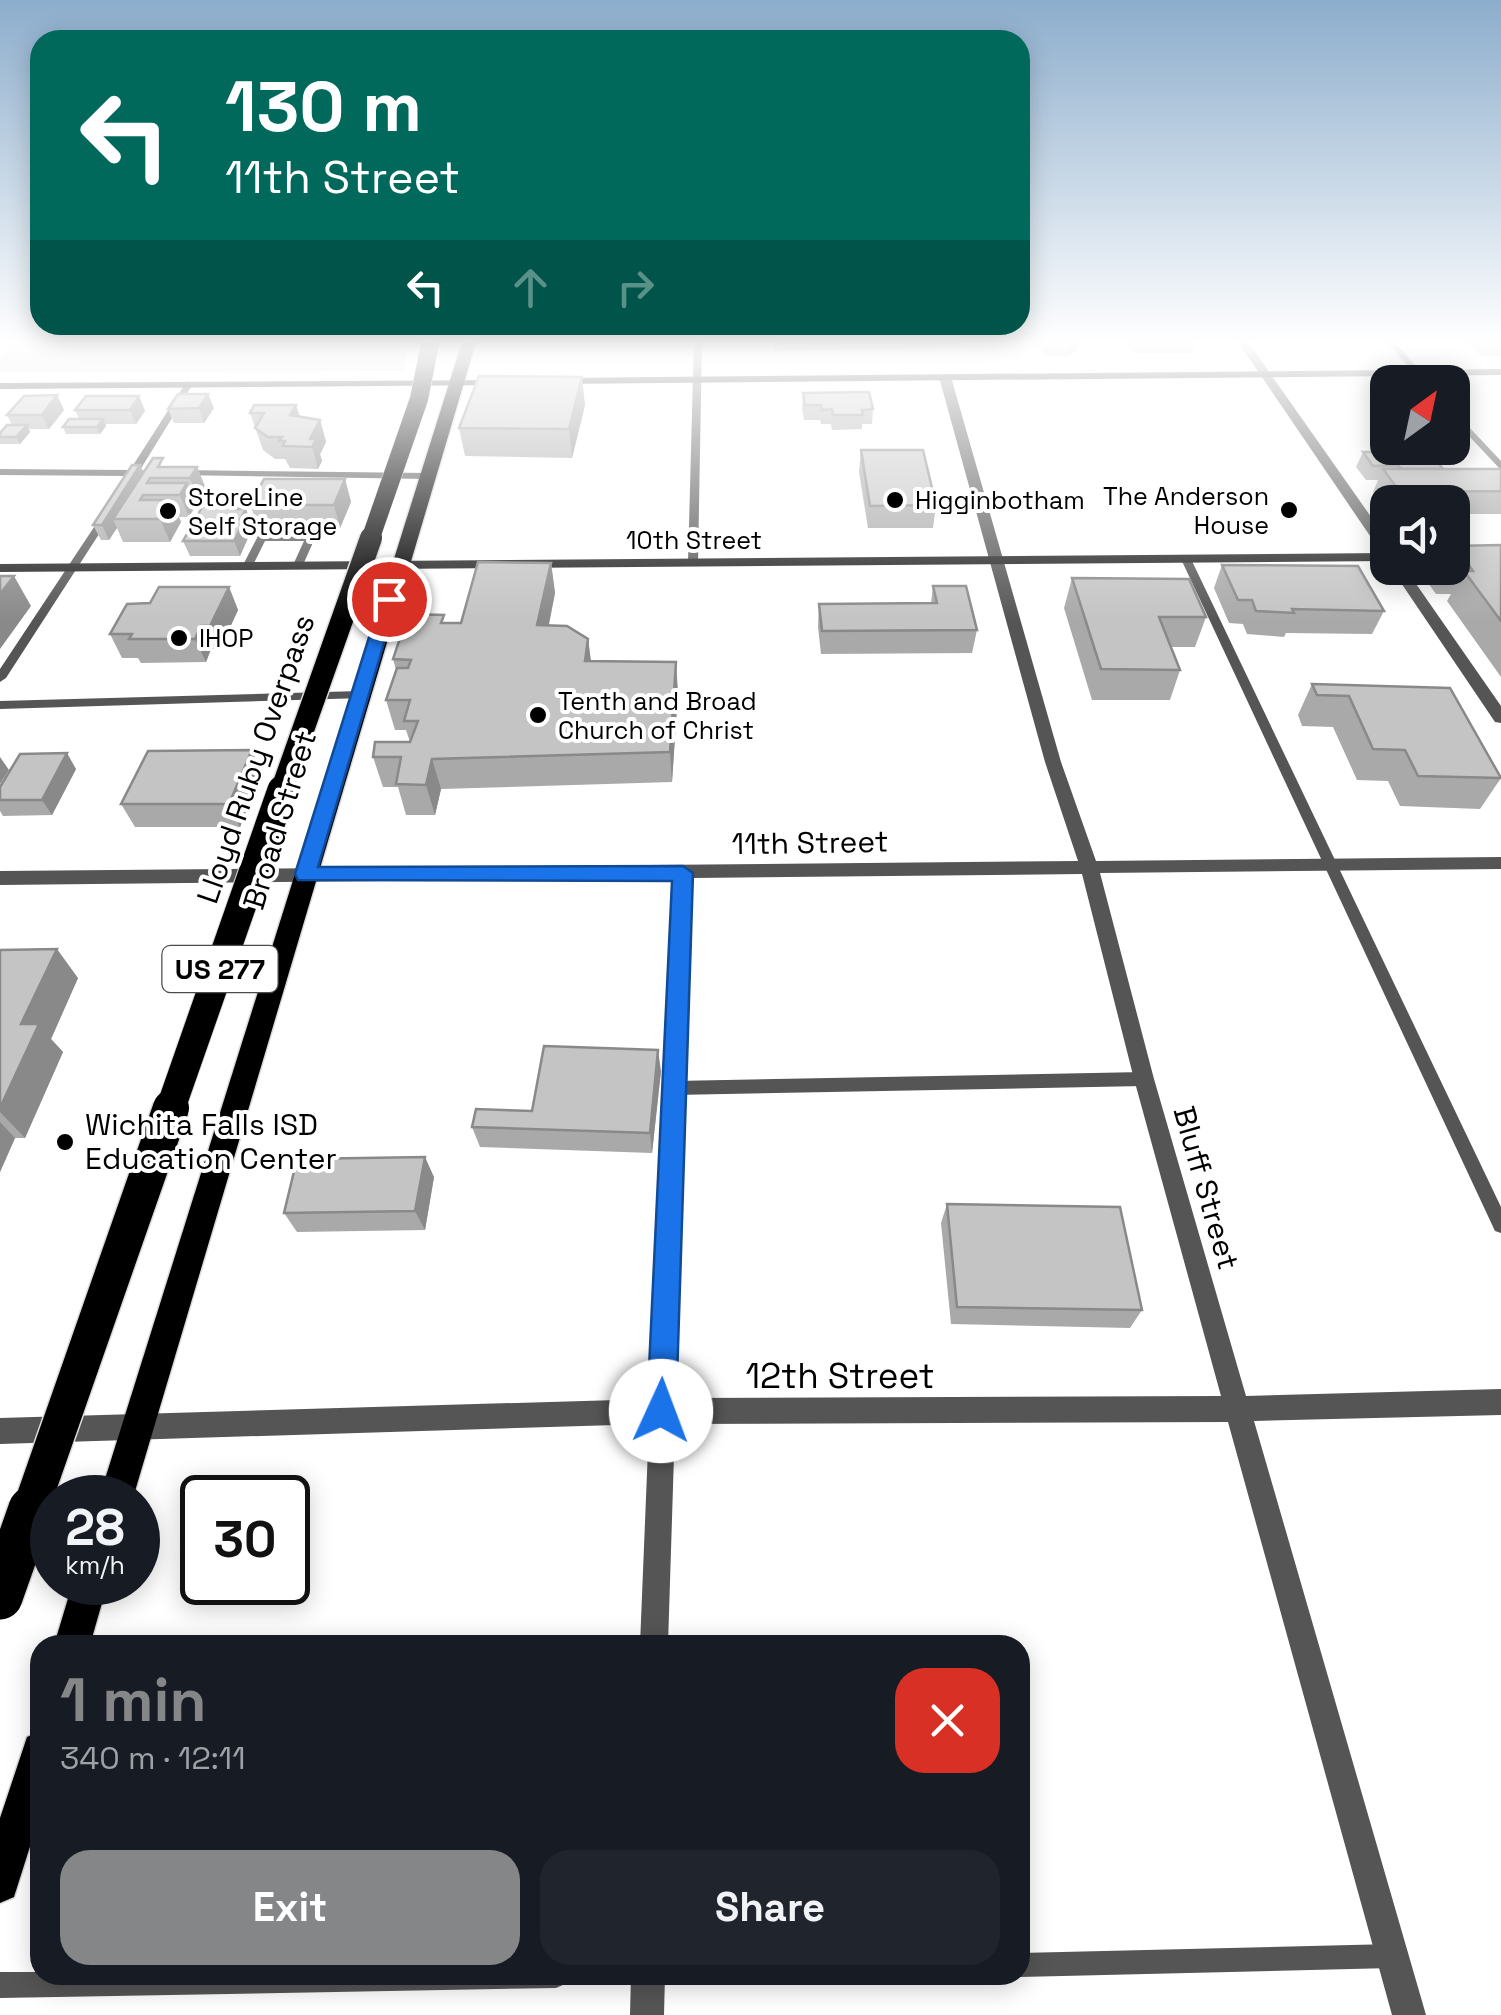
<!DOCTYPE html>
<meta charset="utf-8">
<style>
body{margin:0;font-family:"Space Grotesk",sans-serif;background:#20242c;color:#f1f3f6;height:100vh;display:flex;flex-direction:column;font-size:38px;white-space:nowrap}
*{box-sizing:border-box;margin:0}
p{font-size:32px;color:#9ea1a6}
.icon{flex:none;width:55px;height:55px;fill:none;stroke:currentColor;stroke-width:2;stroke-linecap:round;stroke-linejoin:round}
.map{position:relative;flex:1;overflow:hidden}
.side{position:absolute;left:30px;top:1635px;width:1000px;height:350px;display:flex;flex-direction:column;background:#171b24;border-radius:30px;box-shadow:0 5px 25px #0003}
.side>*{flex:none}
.top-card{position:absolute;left:30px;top:30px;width:1000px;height:305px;border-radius:30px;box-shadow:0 5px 25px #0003;background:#00695c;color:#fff;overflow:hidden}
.needle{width:65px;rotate:33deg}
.tools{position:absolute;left:1370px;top:365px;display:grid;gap:20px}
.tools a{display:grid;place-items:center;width:100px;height:100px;border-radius:20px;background:#171b24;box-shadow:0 5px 25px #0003;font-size:50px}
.speed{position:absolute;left:30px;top:1475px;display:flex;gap:20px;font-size:50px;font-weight:700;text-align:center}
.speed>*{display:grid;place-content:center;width:130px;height:130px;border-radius:50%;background:#171b24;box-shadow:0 5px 25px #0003;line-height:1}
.speed small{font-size:25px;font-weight:400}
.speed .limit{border:5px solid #111;border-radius:15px;background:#fff;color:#111}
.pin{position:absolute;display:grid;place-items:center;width:85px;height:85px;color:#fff;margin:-42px;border:5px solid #fff;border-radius:50%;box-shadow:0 2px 10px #0007}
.me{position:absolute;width:110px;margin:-55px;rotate:2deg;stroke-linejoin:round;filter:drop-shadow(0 0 8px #0008)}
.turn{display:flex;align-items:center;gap:35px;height:210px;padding:0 30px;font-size:45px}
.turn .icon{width:130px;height:130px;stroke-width:2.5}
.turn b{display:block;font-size:70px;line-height:85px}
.lanes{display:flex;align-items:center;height:95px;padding:0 30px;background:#0003;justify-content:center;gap:50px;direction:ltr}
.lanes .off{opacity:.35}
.round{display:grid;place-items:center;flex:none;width:105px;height:105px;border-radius:30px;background:#20242c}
.headline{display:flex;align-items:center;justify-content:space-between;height:170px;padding:0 30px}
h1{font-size:60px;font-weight:800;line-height:75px;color:#858687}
.action{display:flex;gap:20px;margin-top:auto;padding:20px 30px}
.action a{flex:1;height:115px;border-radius:30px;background:#858687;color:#fff;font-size:40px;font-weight:800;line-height:115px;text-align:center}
.action a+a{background:#20242c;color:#f1f3f6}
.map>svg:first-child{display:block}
.green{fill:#dcdcdc}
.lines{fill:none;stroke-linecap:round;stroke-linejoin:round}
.primary-casing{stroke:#dbdbdb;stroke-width:3}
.lane{fill:#555;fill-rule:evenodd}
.street{fill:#555;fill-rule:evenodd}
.secondary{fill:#222;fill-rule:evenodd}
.primary{fill:#000;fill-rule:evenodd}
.highway-bridge-far4-casing{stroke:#dbdbdb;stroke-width:19;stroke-linecap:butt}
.highway-bridge-far3-casing{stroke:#dbdbdb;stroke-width:25;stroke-linecap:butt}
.highway-bridge-far2-casing{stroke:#dbdbdb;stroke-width:31;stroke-linecap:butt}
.highway-bridge-far1-casing{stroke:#dbdbdb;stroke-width:39;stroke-linecap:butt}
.highway-bridge-casing{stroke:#dbdbdb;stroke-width:48;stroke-linecap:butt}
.highway-bridge-far4{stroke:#000;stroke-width:18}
.highway-bridge-far3{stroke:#000;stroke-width:22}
.highway-bridge-far2{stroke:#000;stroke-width:29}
.highway-bridge-far1{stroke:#000;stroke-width:36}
.highway-bridge{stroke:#000;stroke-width:45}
.wall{fill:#a9a9a9}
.shaded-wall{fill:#898989}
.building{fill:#c4c4c4;stroke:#898989;stroke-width:2.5}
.route{fill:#1a73e8;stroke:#114b97;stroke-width:2.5}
.poi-dot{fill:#000;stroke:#fff;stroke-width:4}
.labels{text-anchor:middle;stroke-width:8;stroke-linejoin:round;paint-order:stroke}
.far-poi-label{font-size:25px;fill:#000;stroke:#fff;text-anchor:start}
.far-street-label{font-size:25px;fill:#000;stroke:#fff}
.shield{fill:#fff;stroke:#4c4c4c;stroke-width:2.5}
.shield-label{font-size:28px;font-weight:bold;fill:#000}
.street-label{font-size:30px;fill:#000;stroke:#fff}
.poi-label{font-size:30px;fill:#000;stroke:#fff;text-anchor:start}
.near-street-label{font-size:35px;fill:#000;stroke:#fff}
</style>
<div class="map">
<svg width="1501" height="2015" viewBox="0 0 1501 2015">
<rect width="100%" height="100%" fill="#fff"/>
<path class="green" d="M 22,339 L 409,339 L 404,371 L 0,372 L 0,357 Z"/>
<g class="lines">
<defs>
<g id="primary">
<path d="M 463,339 L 477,339 L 133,1498 L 99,1498 Z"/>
<path d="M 73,1582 L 108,1582 L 90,1645 L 54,1645 Z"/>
<path d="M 40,1731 L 40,1815 L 14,1897 L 0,1903 L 0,1818 L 27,1737 Z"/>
</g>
</defs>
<use href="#primary" class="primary-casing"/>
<g class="lane">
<path d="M 694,339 L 702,339 L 698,563 L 693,566 L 688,563 Z"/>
<path d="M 1384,339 L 1392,339 L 1430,382 L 1422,382 Z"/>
<path d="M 189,381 L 193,384 L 140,470 L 149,471 L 149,475 L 136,476 L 130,481 L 125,478 L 127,476 L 0,475 L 0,469 L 130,470 L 185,384 Z"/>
<path d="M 1452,409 L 1501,461 L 1501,470 L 1452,418 Z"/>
<path d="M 179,470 L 427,473 L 432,476 L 427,479 L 176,475 L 176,471 Z"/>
<path d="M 104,512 L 112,514 L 6,678 L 0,682 L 0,669 Z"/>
<path d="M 310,535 L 315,538 L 302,567 L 293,565 L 304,541 L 265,541 L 252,567 L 243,565 L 258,536 Z"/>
<path d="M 1186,556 L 1191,559 L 1501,1207 L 1501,1233 L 1495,1231 L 1181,559 Z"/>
<path d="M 360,691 L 364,692 L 364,698 L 0,709 L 0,701 Z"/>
<path d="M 1144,1072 L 1150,1074 L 1152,1079 L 1150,1084 L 1144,1086 L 674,1095 L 668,1093 L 666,1088 L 668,1083 L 674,1081 Z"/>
<path d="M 1392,1944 L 1401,1947 L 1404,1956 L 1401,1965 L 1392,1968 L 1020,1977 L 1014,1975 L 1020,1975 L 1020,1953 Z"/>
<path d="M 0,1972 L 40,1972 L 40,1975 L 569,1975 L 565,1984 L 556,1988 L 0,1998 Z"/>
</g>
<g class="street">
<path d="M 1236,339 L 1246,339 L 1388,541 L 1388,556 L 1383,555 Z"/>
<path d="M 945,374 L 951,377 L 1061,762 L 1096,861 L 1501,857 L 1501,869 L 1100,873 L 1154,1079 L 1246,1396 L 1501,1389 L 1501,1415 L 1254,1421 L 1426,2015 L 1392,2015 L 1228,1422 L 675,1424 L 668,1645 L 640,1645 L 649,1424 L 0,1444 L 0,1418 L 651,1399 L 674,878 L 0,885 L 0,871 L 1078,861 L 1045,762 L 939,377 ZM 1082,874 L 1134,1079 L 1221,1396 L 676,1398 L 692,878 Z"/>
<path d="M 1391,568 L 1405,568 L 1501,706 L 1501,723 L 1495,722 Z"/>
<path d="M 631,1975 L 665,1975 L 664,2015 L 630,2015 Z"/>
</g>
<g class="secondary">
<path d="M 1501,369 L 1501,375 L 558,384 L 552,381 L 558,378 Z"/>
<path d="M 508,380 L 508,384 L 504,385 L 0,389 L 0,383 Z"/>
<path d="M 1388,553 L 1388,561 L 0,572 L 0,564 Z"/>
</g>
<use href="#primary" class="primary"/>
<defs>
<path id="highway-bridge-far4" d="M 370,540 L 419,399 L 431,339"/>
<path id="highway-bridge-far3" d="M 281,792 L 371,538"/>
<path id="highway-bridge-far2" d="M 170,1110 L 282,790"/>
<path id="highway-bridge-far1" d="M 30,1511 L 171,1108"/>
<path id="highway-bridge" d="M 0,1597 L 31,1509"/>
</defs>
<use href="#highway-bridge-far4" class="highway-bridge-far4-casing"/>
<use href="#highway-bridge-far3" class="highway-bridge-far3-casing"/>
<use href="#highway-bridge-far2" class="highway-bridge-far2-casing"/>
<use href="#highway-bridge-far1" class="highway-bridge-far1-casing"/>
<use href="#highway-bridge" class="highway-bridge-casing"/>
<use href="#highway-bridge-far4" class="highway-bridge-far4"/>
<use href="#highway-bridge-far3" class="highway-bridge-far3"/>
<use href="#highway-bridge-far2" class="highway-bridge-far2"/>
<use href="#highway-bridge-far1" class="highway-bridge-far1"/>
<use href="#highway-bridge" class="highway-bridge"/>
</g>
<g class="wall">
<path d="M 755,339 L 963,339 L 962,348 L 775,351 L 774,340 L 755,340 Z"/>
<path d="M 1035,339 L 1080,339 L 1077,351 L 1067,356 L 1045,356 Z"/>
<path d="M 1125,339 L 1196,339 L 1192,353 L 1133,353 Z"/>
<path d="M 1465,339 L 1501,339 L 1501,356 L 1481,356 L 1465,340 Z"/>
<path d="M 803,393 L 873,409 L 872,424 L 862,424 L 862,429 L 832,430 L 831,424 L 821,424 L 820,420 L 804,420 L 802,408 Z"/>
<path d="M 57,395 L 64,410 L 49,429 L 29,429 L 30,432 L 20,444 L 0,444 L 0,433 L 12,425 L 7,415 Z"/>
<path d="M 139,396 L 145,411 L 136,424 L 106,424 L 106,426 L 100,434 L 66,434 L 63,427 L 79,419 L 75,410 Z"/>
<path d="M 296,405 L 300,417 L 320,420 L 326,442 L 320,454 L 322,461 L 318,469 L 290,468 L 285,459 L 275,459 L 263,450 L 250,413 Z"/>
<path d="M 585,405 L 572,458 L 465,456 L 459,428 Z"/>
<path d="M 214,408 L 204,423 L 174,423 L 168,409 Z"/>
<path d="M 861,450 L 936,505 L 933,528 L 868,528 L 859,472 Z"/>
<path d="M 1363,452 L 1443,469 L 1501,469 L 1501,514 L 1452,514 L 1452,502 L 1388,502 L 1388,512 L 1373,492 L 1378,480 L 1366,480 L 1356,467 Z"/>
<path d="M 140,465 L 143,473 L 167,467 L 197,467 L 206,489 L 199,501 L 194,501 L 196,505 L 189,517 L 179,517 L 181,522 L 170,542 L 123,542 L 117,528 L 109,540 L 101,540 L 93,525 Z"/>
<path d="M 345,479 L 351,502 L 340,528 L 259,528 L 250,505 Z"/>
<path d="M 239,509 L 252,524 L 247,534 L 248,538 L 240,556 L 190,556 L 183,541 Z"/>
<path d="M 1501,545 L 1501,677 L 1447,601 L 1451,594 L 1436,594 L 1423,576 L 1428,568 L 1452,568 L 1452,546 Z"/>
<path d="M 551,563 L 555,593 L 549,625 L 588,639 L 591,661 L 678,692 L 672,782 L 441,789 L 435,815 L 406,815 L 398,787 L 383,787 L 373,757 L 410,742 L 406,730 L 395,730 L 386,700 L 396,670 L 393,659 L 446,623 L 461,623 Z"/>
<path d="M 1222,565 L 1384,611 L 1372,634 L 1286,633 L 1284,637 L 1247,634 L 1243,624 L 1229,623 L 1214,588 Z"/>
<path d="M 1072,578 L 1206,617 L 1195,647 L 1171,647 L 1180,670 L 1170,700 L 1092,700 L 1064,608 Z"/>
<path d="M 933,586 L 977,630 L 972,653 L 821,654 L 818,627 L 819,604 L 931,603 Z"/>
<path d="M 229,587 L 238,610 L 220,649 L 211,649 L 206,662 L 141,663 L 138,658 L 122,658 L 110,634 L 150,603 Z"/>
<path d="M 1312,684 L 1450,688 L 1501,778 L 1480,809 L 1400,806 L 1388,781 L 1357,780 L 1333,727 L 1302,726 L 1298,715 Z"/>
<path d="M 252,750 L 262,774 L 240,827 L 135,827 L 121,804 Z"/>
<path d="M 76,769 L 52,815 L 3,816 L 0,811 L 0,787 Z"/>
<path d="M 0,950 L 78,978 L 51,1039 L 63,1052 L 25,1138 L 15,1138 L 0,1172 Z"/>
<path d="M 661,1071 L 652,1153 L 480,1147 L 472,1127 L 532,1111 Z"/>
<path d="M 434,1177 L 425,1230 L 297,1232 L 284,1213 Z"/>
<path d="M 947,1204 L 1142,1310 L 1130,1328 L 951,1324 L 941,1223 Z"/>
</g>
<g class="shaded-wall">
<path d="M 1070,339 L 1080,339 L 1077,351 L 1067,356 Z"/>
<path d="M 582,377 L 585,405 L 572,458 L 569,429 Z"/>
<path d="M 208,394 L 214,408 L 204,423 L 199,408 Z"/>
<path d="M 57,395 L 64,410 L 49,429 L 42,415 Z"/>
<path d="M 139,396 L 145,411 L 136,424 L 130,410 Z"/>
<path d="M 296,405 L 303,427 L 290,415 Z"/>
<path d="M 103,419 L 106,426 L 100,434 L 97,427 Z"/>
<path d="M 320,420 L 326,442 L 320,454 L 322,461 L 318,469 L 310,439 Z"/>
<path d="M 27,425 L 30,432 L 20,444 L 16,437 Z"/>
<path d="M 140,465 L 146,480 L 113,519 L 117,528 L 109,540 L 102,525 Z"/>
<path d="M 197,467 L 206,489 L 199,501 L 190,478 Z"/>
<path d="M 345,479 L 351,502 L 340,528 L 334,505 Z"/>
<path d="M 187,483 L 196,505 L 189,517 L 180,495 Z"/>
<path d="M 171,500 L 181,522 L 170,542 L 160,519 Z"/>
<path d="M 236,501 L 242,516 L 246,509 L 252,524 L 247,534 L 248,538 L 240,556 L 234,541 L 232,509 Z"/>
<path d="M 551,563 L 555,593 L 542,656 L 537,625 Z"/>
<path d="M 14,576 L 31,606 L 0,649 L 0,594 Z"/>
<path d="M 229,587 L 238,610 L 220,649 L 210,626 Z"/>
<path d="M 201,626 L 211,649 L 206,662 L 195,639 Z"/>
<path d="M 588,639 L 592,670 L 585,661 Z"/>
<path d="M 676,662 L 678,692 L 672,782 L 670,752 Z"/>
<path d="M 252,750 L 262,774 L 240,827 L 229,804 Z"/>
<path d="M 67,753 L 76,769 L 52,815 L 42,800 Z"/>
<path d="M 0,757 L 9,770 L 0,784 Z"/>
<path d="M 432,759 L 441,789 L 435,815 L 426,785 Z"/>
<path d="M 57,949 L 78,978 L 51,1039 L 63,1052 L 25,1138 L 0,1112 L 0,1108 L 21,1024 Z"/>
<path d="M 658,1050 L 661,1071 L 652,1153 L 650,1133 Z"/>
<path d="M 0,1122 L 15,1138 L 0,1172 Z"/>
<path d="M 425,1157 L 434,1177 L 425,1230 L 415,1211 Z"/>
</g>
<g class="building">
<path d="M 1484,339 L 1501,339 L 1501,342 L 1488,342 Z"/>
<path d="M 479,376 L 582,377 L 569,429 L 459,428 Z"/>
<path d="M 869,392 L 873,409 L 862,410 L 863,415 L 833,415 L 832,409 L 822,410 L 821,405 L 805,405 L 803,393 Z"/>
<path d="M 178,394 L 208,394 L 199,408 L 168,409 Z"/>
<path d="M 57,395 L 42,415 L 7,415 L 24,396 Z"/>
<path d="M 86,396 L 139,396 L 130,410 L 75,410 Z"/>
<path d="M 254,405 L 296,405 L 290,415 L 320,420 L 310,439 L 316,439 L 312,447 L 283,446 L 285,441 L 279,441 L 282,437 L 268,437 L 255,428 L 264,413 L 250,413 Z"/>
<path d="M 69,419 L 103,419 L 97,427 L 63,427 Z"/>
<path d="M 7,425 L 27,425 L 16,437 L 0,437 L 0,433 Z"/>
<path d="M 861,450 L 923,450 L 936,505 L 870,506 Z"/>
<path d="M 1429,451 L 1443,469 L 1401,469 L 1398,465 L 1373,466 L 1363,452 Z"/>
<path d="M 153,458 L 163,458 L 158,467 L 197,467 L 190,478 L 150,478 L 147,483 L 187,483 L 180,495 L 143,495 L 140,500 L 171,500 L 160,519 L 113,519 Z"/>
<path d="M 132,465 L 140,465 L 102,525 L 93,525 Z"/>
<path d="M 1383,469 L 1501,469 L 1501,491 L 1400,492 Z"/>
<path d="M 264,479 L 345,479 L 334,505 L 250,505 Z"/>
<path d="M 236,501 L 232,509 L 246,509 L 238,523 L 243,523 L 234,541 L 183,541 L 205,502 Z"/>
<path d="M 1501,545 L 1501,621 L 1464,571 L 1473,571 L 1468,564 L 1452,564 L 1452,546 Z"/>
<path d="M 478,562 L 551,563 L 537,625 L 567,626 L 588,639 L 585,661 L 676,662 L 670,752 L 432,759 L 426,785 L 396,784 L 401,757 L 373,757 L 375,742 L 410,742 L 418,721 L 404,721 L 410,700 L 386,700 L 397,668 L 408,668 L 411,660 L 393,659 L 408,614 L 444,615 L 441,623 L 461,623 Z"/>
<path d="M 1222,565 L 1358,566 L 1384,611 L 1292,609 L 1294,613 L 1256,611 L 1252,600 L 1238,600 Z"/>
<path d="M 0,576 L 14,576 L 0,594 Z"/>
<path d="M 1072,578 L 1189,579 L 1206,617 L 1159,617 L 1180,670 L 1101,669 Z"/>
<path d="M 933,586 L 966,586 L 977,630 L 822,631 L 819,604 L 937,603 Z"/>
<path d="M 159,587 L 229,587 L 210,626 L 201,626 L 195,639 L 129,639 L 132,634 L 110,634 L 127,604 L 150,603 Z"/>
<path d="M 1312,684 L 1450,688 L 1501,778 L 1418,776 L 1405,750 L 1373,749 L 1349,696 L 1317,695 Z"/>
<path d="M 252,750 L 229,804 L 121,804 L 148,751 Z"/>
<path d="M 67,753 L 42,800 L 0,800 L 0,787 L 20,754 Z"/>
<path d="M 57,949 L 21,1024 L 39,1024 L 0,1108 L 0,950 Z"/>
<path d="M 544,1046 L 658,1050 L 650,1133 L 472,1127 L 476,1109 L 532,1111 Z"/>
<path d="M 425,1157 L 415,1211 L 284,1213 L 297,1159 Z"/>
<path d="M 947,1204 L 1120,1207 L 1142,1310 L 957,1307 Z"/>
</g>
<linearGradient id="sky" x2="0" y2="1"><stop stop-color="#8cadcc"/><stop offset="0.55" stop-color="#fff"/><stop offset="1" stop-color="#fff" stop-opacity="0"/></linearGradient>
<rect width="1501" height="621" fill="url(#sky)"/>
<path class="route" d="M 389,594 L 397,599 L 318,867 L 683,866 L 693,873 L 676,1411 L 672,1422 L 661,1426 L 651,1422 L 647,1411 L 672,881 L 298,880 L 295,874 L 381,599 Z"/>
<g class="poi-dot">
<circle cx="895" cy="500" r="10"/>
<circle cx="1289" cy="510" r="10"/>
<circle cx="168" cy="511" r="10"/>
<circle cx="179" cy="638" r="10"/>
<circle cx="538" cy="715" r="10"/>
<circle cx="65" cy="1142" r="10"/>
</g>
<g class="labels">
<g class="far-poi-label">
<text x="1269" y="505" text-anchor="end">The Anderson<tspan x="1269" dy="29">House</tspan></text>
<text x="188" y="506">StoreLine<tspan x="188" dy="29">Self Storage</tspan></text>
<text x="915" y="509">Higginbotham</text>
<text x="199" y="647">IHOP</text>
<text x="558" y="710">Tenth and Broad<tspan x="558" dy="29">Church of Christ</tspan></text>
</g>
<g class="far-street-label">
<text x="694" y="549">10th Street</text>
</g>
<rect class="shield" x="162.5" y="946" width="115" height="46" rx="8"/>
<g class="shield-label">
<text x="220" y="979">US 277</text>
</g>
<g class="street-label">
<text transform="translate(256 759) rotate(-71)" y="10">Lloyd Ruby Overpass</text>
<text transform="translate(280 820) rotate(-73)" y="10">Broad Street</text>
<text transform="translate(810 843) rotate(-1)" y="10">11th Street</text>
<text transform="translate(1206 1188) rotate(74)" y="10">Bluff Street</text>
</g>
<g class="poi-label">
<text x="85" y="1135">Wichita Falls ISD<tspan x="85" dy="34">Education Center</tspan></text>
</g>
<g class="near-street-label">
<text x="840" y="1388">12th Street</text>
</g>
</g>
</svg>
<div class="tools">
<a><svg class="needle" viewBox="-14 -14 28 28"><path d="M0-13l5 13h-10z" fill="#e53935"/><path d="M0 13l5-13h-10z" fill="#9ea1a6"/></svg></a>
<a><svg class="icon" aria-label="sound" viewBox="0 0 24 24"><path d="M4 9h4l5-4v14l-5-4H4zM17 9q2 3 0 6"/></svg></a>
</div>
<div class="speed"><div>28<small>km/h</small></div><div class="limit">30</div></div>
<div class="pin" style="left:389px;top:599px;background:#d93025"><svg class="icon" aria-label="arrive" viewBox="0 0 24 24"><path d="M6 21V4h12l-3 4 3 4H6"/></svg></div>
<svg class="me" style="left:661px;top:1411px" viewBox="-20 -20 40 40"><circle r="19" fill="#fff"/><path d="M0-13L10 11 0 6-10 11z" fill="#1a73e8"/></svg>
<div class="top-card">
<div class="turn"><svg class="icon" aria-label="left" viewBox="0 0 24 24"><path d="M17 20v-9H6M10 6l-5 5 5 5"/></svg><div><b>130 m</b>11th Street</div></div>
<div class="lanes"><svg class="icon" aria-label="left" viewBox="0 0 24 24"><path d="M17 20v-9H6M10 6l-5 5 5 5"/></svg><svg class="icon off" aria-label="ahead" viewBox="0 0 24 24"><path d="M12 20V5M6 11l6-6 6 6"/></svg><svg class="icon off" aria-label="right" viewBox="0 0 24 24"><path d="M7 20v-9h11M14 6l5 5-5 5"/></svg></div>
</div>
<section class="side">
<div class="headline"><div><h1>1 min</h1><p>340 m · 12:11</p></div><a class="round" style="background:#d93025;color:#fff"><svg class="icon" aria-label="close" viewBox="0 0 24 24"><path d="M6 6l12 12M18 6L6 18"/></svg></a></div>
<div class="action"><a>Exit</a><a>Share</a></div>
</section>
</div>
